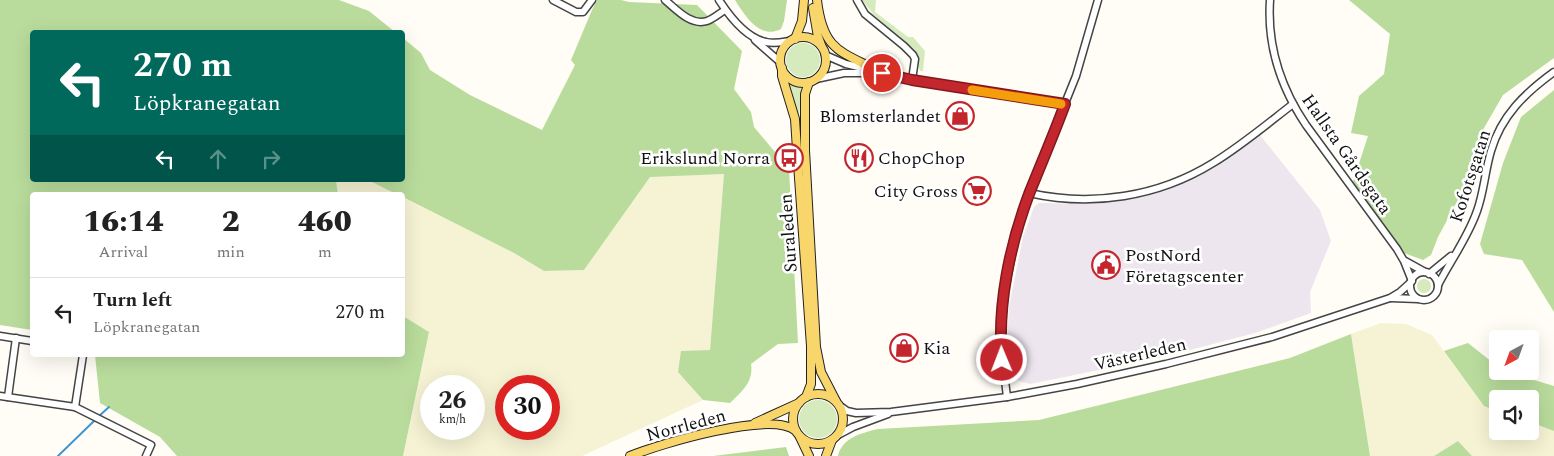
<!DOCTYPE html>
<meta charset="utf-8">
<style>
body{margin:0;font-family:Spectral,serif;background:#f6f6f6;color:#222;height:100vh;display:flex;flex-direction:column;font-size:19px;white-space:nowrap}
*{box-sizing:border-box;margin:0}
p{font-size:16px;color:#767676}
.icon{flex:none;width:28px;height:28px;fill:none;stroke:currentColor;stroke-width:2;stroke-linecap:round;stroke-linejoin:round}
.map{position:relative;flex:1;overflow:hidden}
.side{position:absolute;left:30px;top:192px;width:375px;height:165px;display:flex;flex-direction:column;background:#fff;border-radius:5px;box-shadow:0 5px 20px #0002}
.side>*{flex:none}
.banner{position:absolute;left:30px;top:30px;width:375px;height:152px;border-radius:5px;box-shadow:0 5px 20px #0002;background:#00695c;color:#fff;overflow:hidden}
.needle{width:32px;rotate:221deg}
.buttons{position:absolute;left:1489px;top:330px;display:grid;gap:10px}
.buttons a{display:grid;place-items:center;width:50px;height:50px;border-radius:5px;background:#fff;box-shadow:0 5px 20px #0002;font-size:25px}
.speed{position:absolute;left:420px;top:375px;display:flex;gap:10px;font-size:25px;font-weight:700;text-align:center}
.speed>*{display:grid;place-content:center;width:65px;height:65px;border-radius:50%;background:#fff;box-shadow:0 5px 20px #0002;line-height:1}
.speed small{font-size:12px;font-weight:400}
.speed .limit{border:8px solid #d22;background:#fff;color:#111}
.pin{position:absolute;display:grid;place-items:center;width:42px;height:42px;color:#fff;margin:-21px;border:2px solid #fff;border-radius:50%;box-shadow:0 1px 5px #0007}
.me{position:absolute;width:55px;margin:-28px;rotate:359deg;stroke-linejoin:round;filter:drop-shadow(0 0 4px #0008)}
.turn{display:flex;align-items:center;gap:18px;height:105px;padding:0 20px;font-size:22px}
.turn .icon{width:65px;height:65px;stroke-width:2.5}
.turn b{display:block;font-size:35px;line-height:42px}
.lanes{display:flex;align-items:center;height:48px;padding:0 20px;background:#0003;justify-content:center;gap:25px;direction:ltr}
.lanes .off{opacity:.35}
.eta{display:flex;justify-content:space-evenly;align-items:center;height:85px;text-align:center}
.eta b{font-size:30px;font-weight:800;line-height:35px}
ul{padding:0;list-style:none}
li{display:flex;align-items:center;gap:15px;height:70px;padding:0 20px;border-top:1px solid #e0e0e0}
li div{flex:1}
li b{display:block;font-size:19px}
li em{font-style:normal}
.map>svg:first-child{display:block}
.industrial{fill:#eee6ef}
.farmland{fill:#f6f3d4;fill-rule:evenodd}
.green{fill:#d5ebbd}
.forest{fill:#b9dc9c}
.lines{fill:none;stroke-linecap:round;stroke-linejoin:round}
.stream{stroke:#3f96cf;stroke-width:2}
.minor-casing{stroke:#444;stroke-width:9}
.major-casing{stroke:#222;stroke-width:10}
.minor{stroke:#fff;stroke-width:6}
.major{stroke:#f9d66b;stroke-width:8}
.route-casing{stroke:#7f191e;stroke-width:12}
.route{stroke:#c4262e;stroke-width:9}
.slow{stroke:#f59e0b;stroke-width:9}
.labels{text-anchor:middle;stroke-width:5;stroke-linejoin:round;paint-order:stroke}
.poi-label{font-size:18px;fill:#111;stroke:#fff;text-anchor:end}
.street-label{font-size:18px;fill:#111;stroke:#fff}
</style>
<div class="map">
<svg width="1554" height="456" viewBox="0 0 1554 456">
<rect width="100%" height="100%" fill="#fffdf5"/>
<path class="industrial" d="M 1260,135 L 1320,210 L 1331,241 L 1310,292 L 1311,313 L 1255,333 L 1159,358 L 1030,384 L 1019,381 L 1010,374 L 1007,345 L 1009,307 L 1023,237 L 1034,207 L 1039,203 L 1045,203 L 1077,204 L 1133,199 L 1166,190 L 1195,178 L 1221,164 Z"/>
<g class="farmland">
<path d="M 724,174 L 710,350 L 678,371 L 703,400 L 582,456 L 403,456 L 429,332 L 403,316 L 403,197 L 514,253 L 544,271 L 584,270 L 650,176 ZM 431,386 L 474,386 L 474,429 L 431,429 ZM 506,386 L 549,386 L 549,429 L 506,429 Z"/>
<path d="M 336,180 L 368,180 L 398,195 L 338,195 Z"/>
<path d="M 1381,323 L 1406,324 L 1432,335 L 1484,406 L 1497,411 L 1498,431 L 1530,431 L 1530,422 L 1554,431 L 1554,456 L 1472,456 L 1458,441 L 1434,456 L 1370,456 L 1351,334 Z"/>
</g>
<g class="green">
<path d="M 862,0 L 876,0 L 875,12 L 908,37 L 913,37 L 925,51 L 923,71 L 920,71 C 917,63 918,56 914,49 L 874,15 Z"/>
<circle cx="803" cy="60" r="17"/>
<path d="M 787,82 L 794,86 L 802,87 L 799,116 L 798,115 Z"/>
<circle cx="1424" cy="286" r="7"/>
<circle cx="818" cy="419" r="19"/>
</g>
<g class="forest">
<path d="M 0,0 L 339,0 L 369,11 L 395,32 L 32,32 L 32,180 L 336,180 L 338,195 L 32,195 L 32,330 L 0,325 Z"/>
<path d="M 597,0 L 621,0 L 629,2 L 697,5 L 742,51 L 734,89 L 751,112 L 754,127 L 789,169 L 798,343 L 778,344 L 751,364 C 754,382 741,392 730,403 L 703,400 L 678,372 L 681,351 L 710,350 L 724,174 L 650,177 L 584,270 L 544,271 L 514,253 L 403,197 L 402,195 L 398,195 L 368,180 L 402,180 L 403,38 L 421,53 L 430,70 L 470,95 L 542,130 L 575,65 L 571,60 L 592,10 Z"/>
<path d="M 735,0 L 787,0 L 784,21 L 781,29 C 760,40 745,16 735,0 Z"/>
<path d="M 1349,0 L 1554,0 L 1554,58 L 1503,95 L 1484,128 L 1470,169 L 1459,198 L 1438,237 L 1431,255 L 1423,260 L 1404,253 L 1353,182 L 1368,136 L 1351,133 L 1359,96 L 1384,74 L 1390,34 Z"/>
<path d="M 1554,90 L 1554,312 L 1522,260 L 1484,254 L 1480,244 L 1503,163 L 1521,117 Z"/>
<path d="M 403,316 L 429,332 L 403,456 L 177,456 L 160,437 L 100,403 L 95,355 L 402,355 Z"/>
<path d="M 1351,334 L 1370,456 L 838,456 C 842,438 861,433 878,429 L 1039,420 L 1290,358 Z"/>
<path d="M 1468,343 L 1497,366 L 1498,371 L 1504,371 L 1554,386 L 1554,431 L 1530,422 L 1530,399 L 1498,399 L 1497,411 L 1484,406 L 1444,351 Z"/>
<path d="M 1458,441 L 1472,456 L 1434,456 Z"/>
<path d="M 786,447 L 789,456 L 713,456 Z"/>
</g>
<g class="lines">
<g class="stream">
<path d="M 98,417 L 109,407"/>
<path d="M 58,456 L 94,421"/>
</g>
<defs>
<g id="minor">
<path d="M 553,0 L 576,12 L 583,12 L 592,0"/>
<path d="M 665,0 C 677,10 691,26 707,21 C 713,19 720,13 725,10"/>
<path d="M 719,0 C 730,17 746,38 766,42 C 774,44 783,42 790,41"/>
<path d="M 857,0 L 865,14 L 904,46 L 913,55 L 915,59 L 912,80"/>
<path d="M 1270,0 C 1267,45 1281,88 1306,125 L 1397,249 L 1404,261 L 1412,281"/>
<path d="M 755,40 L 780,62"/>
<path d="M 825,55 L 846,64 L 912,80 L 1065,104"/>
<path d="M 816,79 L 844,73 L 874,73"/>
<path d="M 1029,193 C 1092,207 1158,197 1213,163 C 1241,146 1267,124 1293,104"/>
<path d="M 1405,261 L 1425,272"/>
<circle cx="1424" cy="286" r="14"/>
<path d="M 1429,274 L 1451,256"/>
<path d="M 1438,285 C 1451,260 1468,237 1477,211 C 1484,192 1485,171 1491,151 C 1501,116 1525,93 1554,72"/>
<path d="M 1391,298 L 1418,299"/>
<path d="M 0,336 L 32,341"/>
<path d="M 0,396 L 75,407 L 151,445 L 146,456"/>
<path d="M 8,397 L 16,338"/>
<path d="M 1007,397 L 1001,348 L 1001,325 L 1004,295 L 1014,243 L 1029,193 L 1076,76 L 1098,0"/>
<path d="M 840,406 L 847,411 L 856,413 L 891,412 L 1007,397 L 1077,384 L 1166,364 L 1272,337 L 1390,298 L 1400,292 L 1411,282"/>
<path d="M 75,407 L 83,355"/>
<path d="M 836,436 L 853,427 L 888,414"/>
</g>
<g id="major">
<path d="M 817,0 C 823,52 841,51 882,73"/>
<path d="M 813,8 L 818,37 L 821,45"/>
<circle cx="803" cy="60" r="23"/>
<path d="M 795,39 L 802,21 L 804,0"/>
<path d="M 782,68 L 782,76 L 795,119 L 797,150 L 811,346 L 811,384 L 806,397"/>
<path d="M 809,82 L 805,94 L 805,150 L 816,347 L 821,372 L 836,401"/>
<circle cx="818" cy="419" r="25"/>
<path d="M 755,423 L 799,403"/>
<path d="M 800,437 L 809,456"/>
<path d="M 630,456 C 660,444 771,410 796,431"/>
<path d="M 826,456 L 832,440"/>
</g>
</defs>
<use href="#minor" class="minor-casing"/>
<use href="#major" class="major-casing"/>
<use href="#minor" class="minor"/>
<use href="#major" class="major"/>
</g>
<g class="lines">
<defs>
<path id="route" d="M 882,73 L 912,80 L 1065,104 C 1054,134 1041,164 1029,194 C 1010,245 997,305 1002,360"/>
</defs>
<use href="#route" class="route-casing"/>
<use href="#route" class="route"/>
<path class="slow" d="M 972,90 L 1061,104"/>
</g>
<defs>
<symbol id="shop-ring" viewBox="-11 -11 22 22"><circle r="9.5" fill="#fff" stroke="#c4262e" stroke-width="1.5"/><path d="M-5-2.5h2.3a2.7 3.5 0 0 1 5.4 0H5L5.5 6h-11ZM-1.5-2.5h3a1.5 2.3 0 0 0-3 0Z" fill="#c4262e"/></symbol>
<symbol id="bus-ring" viewBox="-11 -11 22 22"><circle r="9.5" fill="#fff" stroke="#c4262e" stroke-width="1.5"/><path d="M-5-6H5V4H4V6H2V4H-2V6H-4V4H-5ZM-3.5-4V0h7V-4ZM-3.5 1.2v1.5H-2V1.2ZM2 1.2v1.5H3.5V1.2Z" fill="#c4262e"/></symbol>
<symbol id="restaurant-ring" viewBox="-11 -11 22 22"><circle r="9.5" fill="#fff" stroke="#c4262e" stroke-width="1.5"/><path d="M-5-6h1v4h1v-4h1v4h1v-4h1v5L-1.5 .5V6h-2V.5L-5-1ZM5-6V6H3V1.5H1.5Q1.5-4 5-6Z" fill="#c4262e"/></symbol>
<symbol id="supermarket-ring" viewBox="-11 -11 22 22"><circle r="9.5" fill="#fff" stroke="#c4262e" stroke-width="1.5"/><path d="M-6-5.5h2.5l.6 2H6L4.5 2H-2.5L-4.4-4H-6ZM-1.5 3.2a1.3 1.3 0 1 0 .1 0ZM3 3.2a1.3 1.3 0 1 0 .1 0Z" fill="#c4262e"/></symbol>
<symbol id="civic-ring" viewBox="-11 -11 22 22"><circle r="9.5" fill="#fff" stroke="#c4262e" stroke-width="1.5"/><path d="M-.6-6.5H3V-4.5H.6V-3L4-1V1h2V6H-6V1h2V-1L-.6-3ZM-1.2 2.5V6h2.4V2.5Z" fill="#c4262e"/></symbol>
</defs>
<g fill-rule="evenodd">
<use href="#shop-ring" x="944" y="100" width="32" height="32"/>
<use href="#bus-ring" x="773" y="142" width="32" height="32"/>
<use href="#restaurant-ring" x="843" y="142" width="32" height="32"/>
<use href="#supermarket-ring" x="961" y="175" width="32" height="32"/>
<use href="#civic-ring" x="1090" y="249" width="32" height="32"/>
<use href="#shop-ring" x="888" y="332" width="32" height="32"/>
</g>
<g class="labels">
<g class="poi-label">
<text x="941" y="122">Blomsterlandet</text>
<text x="770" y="164">Erikslund Norra</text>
<text x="878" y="164" text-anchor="start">ChopChop</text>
<text x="958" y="197">City Gross</text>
<text x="1125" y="261" text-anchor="start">PostNord<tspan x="1125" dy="21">Företagscenter</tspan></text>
<text x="923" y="354" text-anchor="start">Kia</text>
</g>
<g class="street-label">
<text transform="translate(1347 154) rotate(55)" y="6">Hallsta Gårdsgata</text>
<text transform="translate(1470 176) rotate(-72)" y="6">Kofotsgatan</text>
<text transform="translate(788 233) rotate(-94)" y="6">Suraleden</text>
<text transform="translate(1140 354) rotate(-13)" y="6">Västerleden</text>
<text transform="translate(686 425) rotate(-15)" y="6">Norrleden</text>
</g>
</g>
</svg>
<div class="buttons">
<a><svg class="needle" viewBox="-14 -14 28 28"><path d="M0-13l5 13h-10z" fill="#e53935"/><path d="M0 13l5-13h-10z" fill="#767676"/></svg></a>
<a><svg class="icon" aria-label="sound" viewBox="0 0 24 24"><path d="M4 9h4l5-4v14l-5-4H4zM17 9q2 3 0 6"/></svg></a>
</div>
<div class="speed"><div>26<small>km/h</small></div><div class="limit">30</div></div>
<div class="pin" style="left:882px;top:73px;background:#d93025"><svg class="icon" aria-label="arrive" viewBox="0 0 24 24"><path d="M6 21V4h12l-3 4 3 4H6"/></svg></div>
<svg class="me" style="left:1002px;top:360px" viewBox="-20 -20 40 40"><circle r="17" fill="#c4262e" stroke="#fff" stroke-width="3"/><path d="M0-11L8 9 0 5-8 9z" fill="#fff"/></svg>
<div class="banner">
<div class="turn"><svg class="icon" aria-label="left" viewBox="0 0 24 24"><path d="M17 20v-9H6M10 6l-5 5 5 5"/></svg><div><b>270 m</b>Löpkranegatan</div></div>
<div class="lanes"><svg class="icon" aria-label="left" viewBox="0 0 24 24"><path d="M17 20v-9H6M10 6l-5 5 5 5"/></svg><svg class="icon off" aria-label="ahead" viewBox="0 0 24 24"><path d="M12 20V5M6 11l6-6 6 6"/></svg><svg class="icon off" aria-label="right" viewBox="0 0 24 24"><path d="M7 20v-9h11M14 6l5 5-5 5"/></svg></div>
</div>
<section class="side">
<div class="eta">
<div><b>16:14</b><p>Arrival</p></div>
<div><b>2</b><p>min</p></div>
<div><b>460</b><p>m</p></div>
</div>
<ul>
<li><svg class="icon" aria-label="left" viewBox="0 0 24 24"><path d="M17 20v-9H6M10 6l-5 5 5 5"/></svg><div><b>Turn left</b><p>Löpkranegatan</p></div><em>270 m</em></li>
</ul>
</section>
</div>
